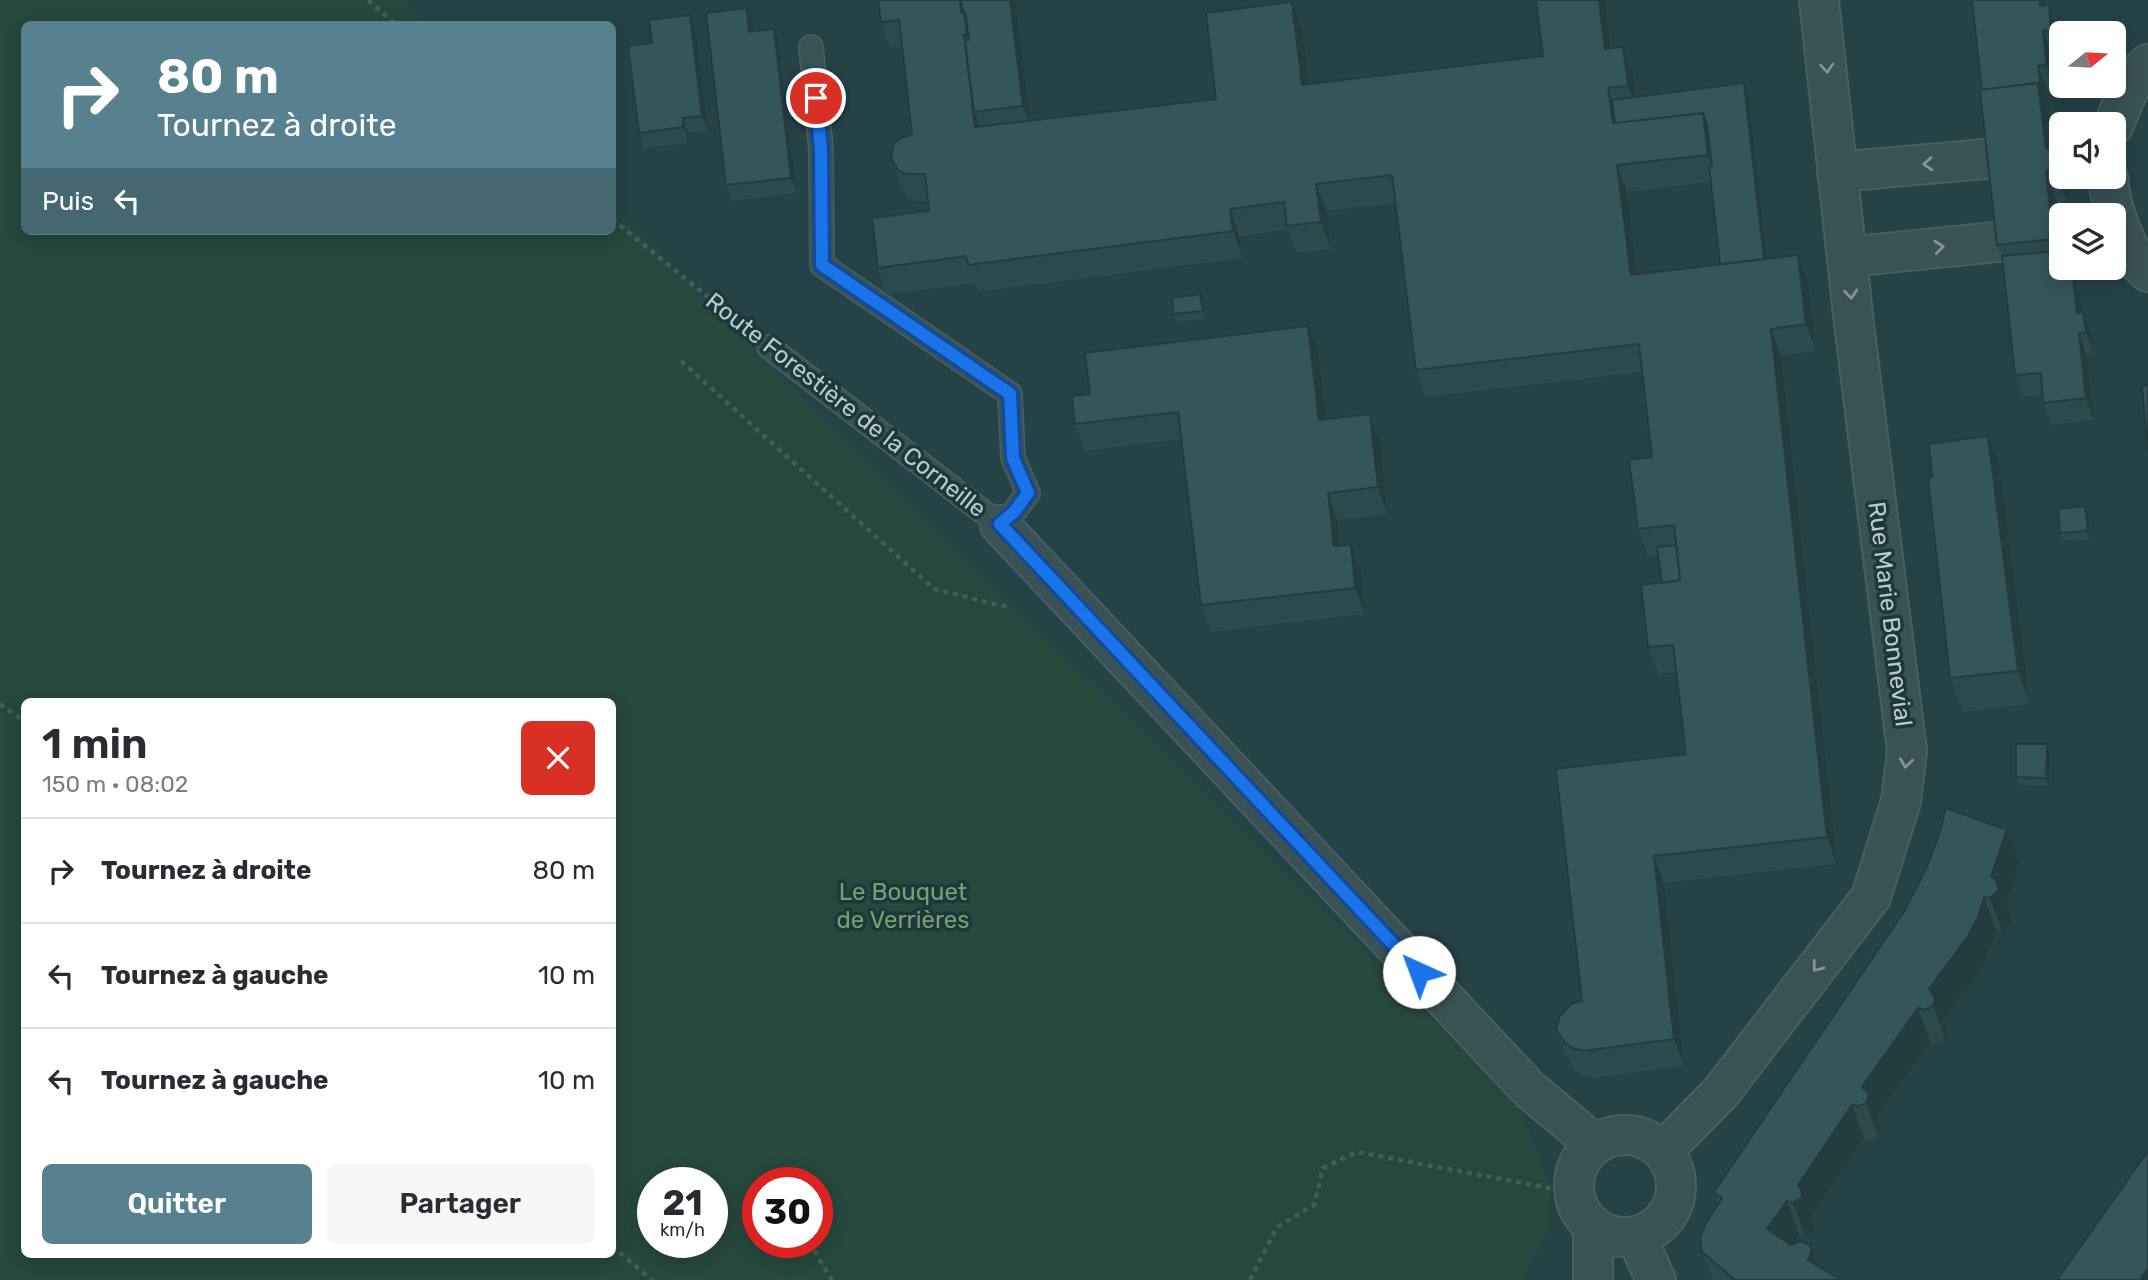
<!DOCTYPE html>
<html lang="fr">
<meta charset="utf-8">
<style>
body{margin:0;font-family:Rubik,sans-serif;background:#f7f7f7;color:#2b2b33;height:100vh;display:flex;flex-direction:column;font-size:26px;white-space:nowrap}
*{box-sizing:border-box;margin:0}
p{font-size:23px;color:#7c7c81}
.icon{flex:none;width:38px;height:38px;fill:none;stroke:currentColor;stroke-width:2;stroke-linecap:round;stroke-linejoin:round}
.map{position:relative;flex:1;overflow:hidden}
.drawer{position:absolute;left:21px;top:698px;width:595px;height:560px;display:flex;flex-direction:column;background:#fff;border-radius:10px;box-shadow:0 4px 18px #0003}
.drawer>*{flex:none}
.top-card{position:absolute;left:21px;top:21px;width:595px;height:214px;border-radius:10px;box-shadow:0 4px 18px #0003;background:#57818f;color:#fff;overflow:hidden}
.needle{width:46px;rotate:72deg}
.controls{position:absolute;left:2049px;top:21px;display:grid;gap:14px}
.controls a{display:grid;place-items:center;width:77px;height:77px;border-radius:10px;background:#fff;box-shadow:0 4px 18px #0003;font-size:35px}
.speed{position:absolute;left:637px;top:1167px;display:flex;gap:14px;font-size:35px;font-weight:700;text-align:center}
.speed>*{display:grid;place-content:center;width:91px;height:91px;border-radius:50%;background:#fff;box-shadow:0 4px 18px #0003;line-height:1}
.speed small{font-size:18px;font-weight:400}
.speed .limit{border:10px solid #d22;background:#fff;color:#111}
.pin{position:absolute;display:grid;place-items:center;width:60px;height:60px;color:#fff;margin:-30px;border:4px solid #fff;border-radius:50%;box-shadow:0 2px 7px #0007}
.me{position:absolute;width:77px;margin:-38px;rotate:317deg;stroke-linejoin:round;filter:drop-shadow(0 0 5px #0008)}
.turn{display:flex;align-items:center;gap:24px;height:147px;padding:0 21px;font-size:32px}
.turn .icon{width:91px;height:91px;stroke-width:2.5}
.turn b{display:block;font-size:49px;line-height:60px}
.then{display:flex;align-items:center;height:66px;padding:0 21px;background:#0003;gap:14px;font-size:26px}
.round{display:grid;place-items:center;flex:none;width:74px;height:74px;border-radius:10px;background:#f7f7f7}
.headline{display:flex;align-items:center;justify-content:space-between;height:119px;padding:0 21px}
h1{font-size:42px;font-weight:600;line-height:52px}
.primary-button{display:flex;gap:14px;margin-top:auto;padding:14px 21px}
.primary-button a{flex:1;height:80px;border-radius:10px;background:#57818f;color:#fff;font-size:28px;font-weight:600;line-height:80px;text-align:center}
.primary-button a+a{background:#f7f7f7;color:#2b2b33}
ul{padding:0;list-style:none}
li{display:flex;align-items:center;gap:21px;height:105px;padding:0 21px;border-top:2px solid #e1e1e2}
li div{flex:1}
li b{display:block;font-size:26px}
li em{font-style:normal}
.map>svg:first-child{display:block}
.green{fill:#27483d;fill-rule:evenodd}
.lines{fill:none;stroke-linecap:round;stroke-linejoin:round}
.lane-casing{stroke:#475e62;stroke-width:26}
.street-casing{stroke:#475e62;stroke-width:42}
.path{stroke:#415f54;stroke-width:4.5;stroke-dasharray:5 5;stroke-linecap:butt}
.lane{stroke:#3a5256;stroke-width:23}
.street{stroke:#3a5256;stroke-width:38}
.wall{fill:#2d4a4e;fill-rule:evenodd}
.shaded-wall{fill:#243c40}
.building{fill:#34565b;stroke:#243c40;stroke-width:2}
.oneway{stroke:#7f9599}
.route-casing{stroke:#114b97;stroke-width:18}
.route{stroke:#1a73e8;stroke-width:12}
.labels{text-anchor:middle;stroke-width:7;stroke-linejoin:round;paint-order:stroke}
.street-label{font-size:24px;fill:#b8cbcf;stroke:#1e373c}
.park-label{font-size:24px;fill:#78a26d;stroke:#1e373c}
</style>
<div class="map">
<svg width="2148" height="1280" viewBox="0 0 2148 1280">
<rect width="100%" height="100%" fill="#254247"/>
<path class="green" d="M 0,0 L 403,0 L 427,24 L 24,24 L 24,231 L 612,231 L 613,208 L 1518,1104 C 1532,1140 1555,1180 1550,1220 C 1549,1234 1529,1266 1522,1280 L 0,1280 ZM 24,702 L 612,702 L 612,1255 L 24,1255 ZM 653,1183 L 712,1183 L 712,1242 L 653,1242 ZM 758,1183 L 817,1183 L 817,1242 L 758,1242 Z"/>
<g class="lines">
<defs>
<path id="lane" d="M 769,347 L 1000,525 L 1014,512 L 1028,493 L 1013,458 L 1010,394 L 822,265 L 821,149 L 811,47"/>
<g id="street">
<path d="M 2114,125 C 2122,104 2131,79 2148,64"/>
<path d="M 2055,152 L 2062,150"/>
<path d="M 1837,172 L 1996,158"/>
<path d="M 2108,177 C 2110,206 2125,253 2148,272"/>
<path d="M 1847,257 L 2006,241"/>
<path d="M 1000,525 L 1530,1090 L 1595,1144"/>
<circle cx="1625" cy="1186" r="51"/>
<path d="M 1663,1151 L 1721,1092 L 1871,897 L 1901,801 L 1907,751 L 1854,324 L 1819,0"/>
<path d="M 1636,1236 L 1656,1280"/>
<path d="M 1593,1280 L 1593,1226"/>
</g>
</defs>
<use href="#lane" class="lane-casing"/>
<use href="#street" class="street-casing"/>
<g class="path">
<path d="M 368,0 L 395,24"/>
<path d="M 612,219 L 739,322"/>
<path d="M 681,361 L 934,589 L 1003,606 L 1009,604"/>
<path d="M 0,704 L 24,721"/>
<path d="M 809,1242 L 832,1280"/>
<path d="M 612,1246 L 652,1280"/>
<path d="M 1250,1280 L 1277,1227 L 1314,1205 L 1323,1168 L 1357,1152 L 1549,1188 L 1566,1186"/>
</g>
<use href="#lane" class="lane"/>
<use href="#street" class="street"/>
</g>
<g class="wall">
<path d="M 1015,0 L 1030,121 L 1216,99 L 1302,29 L 1308,85 L 1543,56 L 1605,0 L 1611,48 L 1633,74 L 1636,97 L 1744,83 L 1749,99 L 1767,259 L 1798,255 L 1808,282 L 1816,351 L 1781,356 L 1837,864 L 1664,883 L 1684,1066 L 1594,1078 L 1582,1075 L 1575,1070 L 1566,1055 L 1556,1029 L 1582,1001 L 1686,754 L 1677,672 L 1658,674 L 1648,647 L 1662,583 L 1658,555 L 1648,556 L 1638,529 L 1652,457 L 1642,372 L 1426,397 L 1416,370 L 1396,203 L 1326,211 L 1331,249 L 1297,253 L 1288,230 L 1239,236 L 1243,258 L 978,292 L 975,283 L 887,295 L 878,268 L 929,211 L 928,201 L 915,201 L 908,197 L 901,185 L 891,158 L 912,134 L 902,47 L 890,49 L 881,22 ZM 1711,182 L 1720,264 L 1637,274 L 1627,192 Z"/>
<path d="M 2046,5 L 2049,5 L 2057,27 L 2059,52 L 2051,53 L 2055,87 L 2046,88 L 2055,154 L 2062,177 L 2064,177 L 2069,191 L 2067,200 L 2058,204 L 2066,277 L 2080,298 L 2082,312 L 2083,312 L 2091,334 L 2094,354 L 2086,354 L 2094,420 L 2051,425 L 2043,403 L 2042,395 L 2023,397 L 2015,375 L 2002,256 L 1997,245 L 1982,90 Z"/>
<path d="M 747,8 L 753,23 L 754,32 L 774,29 L 779,44 L 797,193 L 732,201 L 726,185 Z"/>
<path d="M 690,15 L 696,30 L 708,131 L 688,133 L 689,143 L 644,148 L 639,133 L 652,43 Z"/>
<path d="M 1200,294 L 1203,302 L 1206,319 L 1177,322 L 1174,314 Z"/>
<path d="M 1318,352 L 1325,419 L 1370,414 L 1380,441 L 1387,514 L 1337,520 L 1341,546 L 1361,571 L 1365,614 L 1211,632 L 1201,605 L 1182,439 L 1085,451 L 1075,424 L 1090,394 Z"/>
<path d="M 2000,470 L 2030,704 L 1963,712 L 1950,678 Z"/>
<path d="M 2088,514 L 2091,539 L 2063,541 L 2060,533 Z"/>
<path d="M 2050,752 L 2049,786 L 2019,785 L 2016,777 Z"/>
<path d="M 2019,863 L 2006,903 L 2010,915 L 2011,923 L 2002,932 L 1996,930 L 1990,950 L 1980,970 L 1943,1020 L 1948,1032 L 1945,1039 L 1938,1043 L 1930,1042 L 1877,1116 L 1881,1127 L 1878,1137 L 1871,1140 L 1864,1138 L 1811,1217 L 1813,1223 L 1814,1230 L 1805,1236 L 1799,1235 L 1792,1245 L 1817,1266 L 1841,1280 L 1713,1280 L 1702,1252 L 1718,1203 L 1714,1192 L 1905,910 Z"/>
</g>
<g class="shaded-wall">
<path d="M 1010,0 L 1015,0 L 1031,128 L 1023,106 Z"/>
<path d="M 1599,0 L 1605,0 L 1614,76 L 1605,49 Z"/>
<path d="M 2040,0 L 2045,0 L 2048,28 L 2040,6 Z"/>
<path d="M 1292,2 L 1302,29 L 1312,112 L 1302,85 Z"/>
<path d="M 2049,5 L 2057,27 L 2059,52 L 2051,30 Z"/>
<path d="M 747,8 L 753,23 L 755,48 L 749,32 Z"/>
<path d="M 690,15 L 696,30 L 708,131 L 702,116 Z"/>
<path d="M 774,29 L 779,44 L 797,193 L 791,178 Z"/>
<path d="M 2043,31 L 2051,53 L 2055,87 L 2047,65 Z"/>
<path d="M 964,35 L 973,62 L 974,112 L 982,132 L 975,127 Z"/>
<path d="M 1623,47 L 1633,74 L 1638,112 L 1628,86 Z"/>
<path d="M 2038,66 L 2046,88 L 2056,161 L 2057,157 L 2062,170 L 2062,177 L 2064,177 L 2069,191 L 2067,200 L 2046,148 L 2038,83 Z"/>
<path d="M 1744,83 L 1749,99 L 1770,286 L 1765,271 Z"/>
<path d="M 1608,88 L 1618,115 L 1620,134 L 1613,123 Z"/>
<path d="M 1703,113 L 1712,139 L 1718,181 L 1708,155 Z"/>
<path d="M 683,118 L 688,133 L 689,143 L 683,127 Z"/>
<path d="M 1617,165 L 1627,192 L 1640,301 L 1631,275 Z"/>
<path d="M 2046,171 L 2058,204 L 2062,234 L 2062,268 L 2065,268 L 2068,299 L 2060,278 L 2058,251 L 2053,239 Z"/>
<path d="M 1316,184 L 1326,211 L 1331,249 L 1321,222 Z"/>
<path d="M 1230,209 L 1239,236 L 1243,258 L 1233,231 Z"/>
<path d="M 1798,255 L 1808,282 L 1816,351 L 1806,324 Z"/>
<path d="M 2073,277 L 2080,298 L 2085,334 L 2077,313 Z"/>
<path d="M 1200,294 L 1203,302 L 1206,319 L 1203,311 Z"/>
<path d="M 2083,312 L 2091,334 L 2094,354 L 2086,332 Z"/>
<path d="M 1308,326 L 1318,352 L 1329,446 L 1319,420 Z"/>
<path d="M 1771,329 L 1781,356 L 1837,864 L 1827,837 Z"/>
<path d="M 2079,333 L 2086,354 L 2094,420 L 2086,398 Z"/>
<path d="M 1370,414 L 1380,441 L 1387,514 L 1378,487 Z"/>
<path d="M 1988,436 L 2000,470 L 2030,704 L 2018,671 Z"/>
<path d="M 1328,493 L 1337,520 L 1344,573 L 1334,546 Z"/>
<path d="M 2085,506 L 2088,514 L 2091,539 L 2088,531 Z"/>
<path d="M 1351,545 L 1361,571 L 1365,614 L 1355,588 Z"/>
<path d="M 2047,744 L 2050,752 L 2049,786 L 2046,778 Z"/>
<path d="M 2007,830 L 2019,863 L 2006,903 L 2010,915 L 2011,923 L 2002,932 L 1990,898 L 1991,876 Z"/>
<path d="M 1654,856 L 1664,883 L 1684,1066 L 1674,1039 Z"/>
<path d="M 1984,897 L 1996,930 L 1990,950 L 1980,970 L 1943,1020 L 1948,1032 L 1945,1039 L 1933,1005 L 1929,989 Z"/>
<path d="M 1918,1008 L 1930,1042 L 1877,1116 L 1881,1127 L 1878,1137 L 1866,1103 L 1862,1087 Z"/>
<path d="M 1852,1105 L 1864,1138 L 1811,1217 L 1813,1223 L 1814,1230 L 1805,1236 L 1793,1203 L 1798,1185 Z"/>
<path d="M 1787,1201 L 1799,1235 L 1779,1263 L 1767,1229 Z"/>
<path d="M 1811,1248 L 1823,1280 L 1808,1260 Z"/>
<path d="M 2148,1268 L 2148,1280 L 2140,1280 Z"/>
</g>
<g class="building">
<path d="M 878,0 L 960,0 L 961,12 L 964,11 L 967,35 L 964,35 L 975,127 L 1216,99 L 1206,13 L 1292,2 L 1302,85 L 1543,56 L 1536,0 L 1599,0 L 1605,49 L 1623,47 L 1628,86 L 1608,88 L 1613,123 L 1703,113 L 1708,155 L 1617,165 L 1631,275 L 1798,255 L 1806,324 L 1771,329 L 1827,837 L 1654,856 L 1674,1039 L 1584,1051 L 1572,1048 L 1565,1043 L 1556,1029 L 1560,1016 L 1571,1004 L 1582,1001 L 1556,769 L 1686,754 L 1673,645 L 1648,647 L 1641,585 L 1680,580 L 1674,525 L 1638,529 L 1629,460 L 1652,457 L 1639,344 L 1416,370 L 1392,175 L 1316,184 L 1321,222 L 1287,226 L 1284,202 L 1230,209 L 1233,231 L 968,265 L 966,256 L 878,268 L 872,218 L 929,211 L 925,174 L 905,174 L 898,170 L 891,158 L 894,144 L 899,139 L 912,134 L 899,20 L 881,22 Z"/>
<path d="M 961,0 L 1010,0 L 1023,106 L 974,112 L 965,41 L 969,40 L 966,17 L 964,11 L 963,12 Z"/>
<path d="M 1972,0 L 2040,0 L 2040,6 L 2049,5 L 2051,30 L 2043,31 L 2047,65 L 2038,66 L 2042,95 L 2038,83 L 1982,90 Z"/>
<path d="M 747,8 L 749,32 L 774,29 L 791,178 L 726,185 L 706,13 Z"/>
<path d="M 690,15 L 702,116 L 683,118 L 683,127 L 639,133 L 628,46 L 652,43 L 649,20 Z"/>
<path d="M 1744,83 L 1764,259 L 1720,264 L 1709,166 L 1712,166 L 1707,124 L 1703,113 L 1615,123 L 1612,100 Z"/>
<path d="M 2038,83 L 2046,148 L 2051,149 L 2057,157 L 2054,167 L 2046,171 L 2053,239 L 1997,245 L 1980,90 Z"/>
<path d="M 2058,251 L 2060,278 L 2073,277 L 2077,313 L 2083,312 L 2086,332 L 2079,333 L 2086,398 L 2043,403 L 2041,373 L 2015,375 L 2002,256 Z"/>
<path d="M 1200,294 L 1203,311 L 1174,314 L 1172,298 Z"/>
<path d="M 1308,326 L 1319,420 L 1370,414 L 1378,487 L 1328,493 L 1334,546 L 1351,545 L 1355,588 L 1201,605 L 1178,412 L 1075,424 L 1072,396 L 1090,394 L 1085,353 Z"/>
<path d="M 2148,385 L 2148,453 L 2142,386 Z"/>
<path d="M 1988,436 L 2018,671 L 1950,678 L 1928,479 L 1932,477 L 1929,444 Z"/>
<path d="M 2085,506 L 2088,531 L 2060,533 L 2058,509 Z"/>
<path d="M 1676,545 L 1680,580 L 1662,583 L 1657,547 Z"/>
<path d="M 2016,744 L 2047,744 L 2046,778 L 2016,777 Z"/>
<path d="M 1946,808 L 2007,830 L 1991,876 L 1997,881 L 1998,890 L 1990,898 L 1984,897 L 1978,917 L 1968,936 L 1929,989 L 1935,998 L 1933,1005 L 1926,1010 L 1918,1008 L 1862,1087 L 1869,1094 L 1866,1103 L 1859,1106 L 1852,1105 L 1798,1185 L 1801,1189 L 1802,1197 L 1793,1203 L 1787,1201 L 1767,1229 L 1791,1245 L 1800,1241 L 1808,1244 L 1811,1248 L 1811,1253 L 1808,1260 L 1841,1280 L 1732,1280 L 1733,1278 L 1702,1252 L 1700,1239 L 1706,1223 L 1722,1198 L 1714,1192 L 1905,910 L 1926,869 L 1939,835 Z"/>
<path d="M 2148,1151 L 2148,1268 L 2140,1280 L 2057,1280 Z"/>
</g>
<defs><path id="oneway-chevron" d="M-2-3.5L2.5 0L-2 3.5" fill="none" stroke-width="1.6" stroke-linecap="round" stroke-linejoin="round" transform="scale(1.75)"/></defs>
<g class="oneway">
<use href="#oneway-chevron" transform="translate(1827 68) rotate(84)"/>
<use href="#oneway-chevron" transform="translate(1928 164) rotate(175)"/>
<use href="#oneway-chevron" transform="translate(1939 247) rotate(-6)"/>
<use href="#oneway-chevron" transform="translate(1851 294) rotate(84)"/>
<use href="#oneway-chevron" transform="translate(1906 763) rotate(97)"/>
<use href="#oneway-chevron" transform="translate(1817 967) rotate(127)"/>
</g>
<g class="lines">
<defs>
<path id="route" d="M 816,98 L 821,149 L 822,265 L 1010,394 L 1013,458 L 1028,493 L 1014,512 L 1000,524 L 1419,972"/>
</defs>
<use href="#route" class="route-casing"/>
<use href="#route" class="route"/>
</g>
<g class="labels">
<g class="street-label">
<text transform="translate(846 405) rotate(38)" y="8">Route Forestière de la Corneille</text>
<text transform="translate(1890 614) rotate(83)" y="8">Rue Marie Bonnevial</text>
</g>
<g class="park-label">
<text x="903" y="900">Le Bouquet<tspan x="903" dy="28">de Verrières</tspan></text>
</g>
</g>
</svg>
<div class="controls">
<a><svg class="needle" viewBox="-14 -14 28 28"><path d="M0-13l5 13h-10z" fill="#e53935"/><path d="M0 13l5-13h-10z" fill="#7c7c81"/></svg></a>
<a><svg class="icon" aria-label="sound" viewBox="0 0 24 24"><path d="M4 9h4l5-4v14l-5-4H4zM17 9q2 3 0 6"/></svg></a>
<a><svg class="icon" aria-label="layers" viewBox="0 0 24 24"><path d="M12 4l9 5-9 5-9-5zM3 14l9 5 9-5"/></svg></a>
</div>
<div class="speed"><div>21<small>km/h</small></div><div class="limit">30</div></div>
<div class="pin" style="left:816px;top:98px;background:#d93025"><svg class="icon" aria-label="arrive" viewBox="0 0 24 24"><path d="M6 21V4h12l-3 4 3 4H6"/></svg></div>
<svg class="me" style="left:1419px;top:972px" viewBox="-20 -20 40 40"><circle r="19" fill="#fff"/><path d="M0-13L10 11 0 6-10 11z" fill="#1a73e8"/></svg>
<div class="top-card">
<div class="turn"><svg class="icon" aria-label="right" viewBox="0 0 24 24"><path d="M7 20v-9h11M14 6l5 5-5 5"/></svg><div><b>80 m</b>Tournez à droite</div></div>
<div class="then">Puis<svg class="icon" aria-label="left" viewBox="0 0 24 24"><path d="M17 20v-9H6M10 6l-5 5 5 5"/></svg></div>
</div>
<section class="drawer">
<div class="headline"><div><h1>1 min</h1><p>150 m · 08:02</p></div><a class="round" style="background:#d93025;color:#fff"><svg class="icon" aria-label="close" viewBox="0 0 24 24"><path d="M6 6l12 12M18 6L6 18"/></svg></a></div>
<ul>
<li><svg class="icon" aria-label="right" viewBox="0 0 24 24"><path d="M7 20v-9h11M14 6l5 5-5 5"/></svg><div><b>Tournez à droite</b></div><em>80 m</em></li>
<li><svg class="icon" aria-label="left" viewBox="0 0 24 24"><path d="M17 20v-9H6M10 6l-5 5 5 5"/></svg><div><b>Tournez à gauche</b></div><em>10 m</em></li>
<li><svg class="icon" aria-label="left" viewBox="0 0 24 24"><path d="M17 20v-9H6M10 6l-5 5 5 5"/></svg><div><b>Tournez à gauche</b></div><em>10 m</em></li>
</ul>
<div class="primary-button"><a>Quitter</a><a>Partager</a></div>
</section>
</div>
